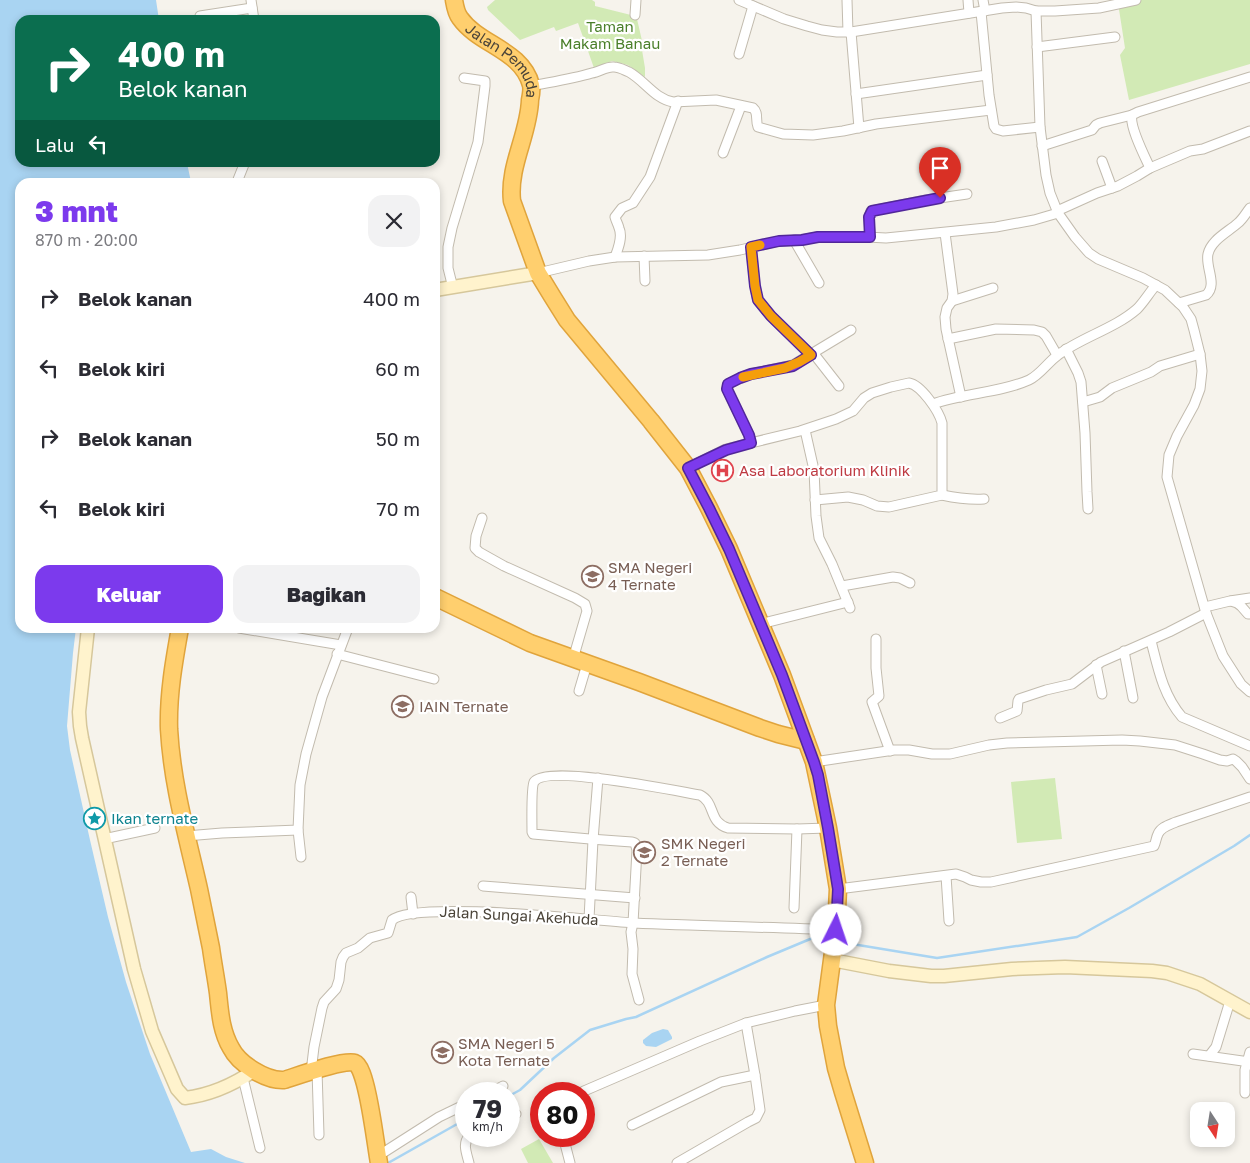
<!DOCTYPE html>
<html lang="id">
<meta charset="utf-8">
<style>
body{margin:0;font-family:"Golos Text",sans-serif;background:#f2f2f3;color:#2b2b33;height:100vh;display:flex;flex-direction:column;font-size:19px;white-space:nowrap}
*{box-sizing:border-box;margin:0}
p{font-size:16px;color:#7c7c81}
.icon{flex:none;width:28px;height:28px;fill:none;stroke:currentColor;stroke-width:2;stroke-linecap:round;stroke-linejoin:round}
.map{position:relative;flex:1;overflow:hidden}
.sheet{position:absolute;left:15px;top:178px;width:425px;height:455px;display:flex;flex-direction:column;background:#fff;border-radius:15px;box-shadow:0 2px 8px #0003}
.sheet>*{flex:none}
.hud{position:absolute;left:15px;top:15px;width:425px;height:152px;border-radius:15px;box-shadow:0 2px 8px #0003;background:#0b6e4f;color:#fff;overflow:hidden}
.needle{width:32px;rotate:168deg}
.controls{position:absolute;left:1190px;top:1102px;display:grid;gap:10px}
.controls a{display:grid;place-items:center;width:45px;height:45px;border-radius:10px;background:#fff;box-shadow:0 2px 8px #0003;font-size:25px}
.speed{position:absolute;left:455px;top:1082px;display:flex;gap:10px;font-size:25px;font-weight:700;text-align:center}
.speed>*{display:grid;place-content:center;width:65px;height:65px;border-radius:50%;background:#fff;box-shadow:0 2px 8px #0003;line-height:1}
.speed small{font-size:12px;font-weight:400}
.speed .limit{border:8px solid #d22;background:#fff;color:#111}
.pin{position:absolute;display:grid;place-items:center;width:42px;height:42px;color:#fff;margin:-51px -21px;border-radius:50% 50% 50% 0;rotate:-45deg;box-shadow:0 0 5px #0007}
.pin .icon{rotate:45deg}
.me{position:absolute;width:55px;margin:-28px;rotate:4deg;stroke-linejoin:round;filter:drop-shadow(0 0 4px #0008)}
.turn{display:flex;align-items:center;gap:18px;height:105px;padding:0 20px;font-size:22px}
.turn .icon{width:65px;height:65px;stroke-width:2.5}
.turn b{display:block;font-size:35px;line-height:42px}
.then{display:flex;align-items:center;height:48px;padding:0 20px;background:#0003;gap:10px;font-size:19px}
.round{display:grid;place-items:center;flex:none;width:52px;height:52px;border-radius:15px;background:#f2f2f3}
.head{display:flex;align-items:center;justify-content:space-between;height:85px;padding:0 20px}
h1{font-size:30px;font-weight:800;line-height:38px;color:#7c3aed}
.button{display:flex;gap:10px;margin-top:auto;padding:10px 20px}
.button a{flex:1;height:58px;border-radius:15px;background:#7c3aed;color:#fff;font-size:20px;font-weight:800;line-height:58px;text-align:center}
.button a+a{background:#f2f2f3;color:#2b2b33}
ul{padding:0;list-style:none}
li{display:flex;align-items:center;gap:15px;height:70px;padding:0 20px}
li div{flex:1}
li b{display:block;font-size:19px}
li em{font-style:normal}
.map>svg:first-child{display:block}
.green{fill:#d2eab5}
.water{fill:#a9d4f2}
.lines{fill:none;stroke-linecap:round;stroke-linejoin:round}
.stream{stroke:#a9d4f2;stroke-width:2.5}
.street-casing{stroke:#c2bbae;stroke-width:11}
.secondary-casing{stroke:#d6c79b;stroke-width:15}
.highway-casing{stroke:#e0a43c;stroke-width:19}
.street{stroke:#fff;stroke-width:9}
.secondary{stroke:#fff3cd;stroke-width:12}
.highway{stroke:#ffcf6e;stroke-width:16}
.route-casing{stroke:#51269a;stroke-width:12}
.route{stroke:#7c3aed;stroke-width:9}
.slow{stroke:#f59e0b;stroke-width:9}
.labels{text-anchor:middle;stroke-width:4.5;stroke-linejoin:round;paint-order:stroke}
.park-label{font-size:15px;fill:#4a7f2a;stroke:#fff}
.street-label{font-size:15px;fill:#4b4439;stroke:#fff}
.health-label{font-size:15px;fill:#be3a42;stroke:#fff;text-anchor:start}
.education-label{font-size:15px;fill:#785e54;stroke:#fff;text-anchor:start}
.culture-label{font-size:15px;fill:#0d838f;stroke:#fff;text-anchor:start}
</style>
<div class="map">
<svg width="1250" height="1163" viewBox="0 0 1250 1163">
<rect width="100%" height="100%" fill="#f6f3ec"/>
<g class="green">
<path d="M 495,0 L 592,0 L 595,2 L 595,6 L 631,15 L 637,19 L 643,45 L 642,50 L 645,68 L 645,77 L 628,65 L 612,61 L 594,68 L 578,23 L 556,31 L 554,27 L 520,40 L 488,10 L 487,7 Z"/>
<path d="M 1134,0 L 1250,0 L 1250,64 L 1129,100 L 1120,55 L 1125,48 L 1118,3 Z"/>
<path d="M 1055,778 L 1062,839 L 1017,843 L 1011,782 Z"/>
<path d="M 539,1139 L 553,1163 L 528,1163 L 521,1149 Z"/>
</g>
<g class="water">
<path d="M 0,0 L 156,0 L 159,20 L 20,20 L 20,162 L 187,163 L 191,182 L 20,182 L 20,628 L 76,628 L 73,653 L 67,726 L 70,750 L 90,840 L 108,917 L 126,982 L 150,1054 L 191,1152 L 211,1149 L 226,1157 L 245,1163 L 0,1163 Z"/>
<path d="M 663,1029 L 668,1030 L 672,1037 L 672,1039 L 656,1047 L 646,1046 L 643,1043 L 643,1040 L 652,1033 Z"/>
</g>
<g class="lines">
<g class="stream">
<path d="M 840,942 L 937,958 L 1077,937 L 1129,908 L 1234,846 L 1250,835"/>
<path d="M 509,1096 L 520,1090 L 554,1058 L 590,1030 L 626,1019 L 636,1017 L 767,957 L 815,937 L 829,940"/>
<path d="M 388,1163 L 466,1119"/>
</g>
<defs>
<g id="street">
<path d="M 251,0 L 254,20"/>
<path d="M 739,0 L 784,19 L 807,26 L 822,30 L 837,32 L 851,32 L 1002,8 L 1016,7 L 1026,8 L 1036,11 L 1055,11 L 1099,8 L 1136,0"/>
<path d="M 847,0 L 848,32"/>
<path d="M 968,0 L 969,13"/>
<path d="M 983,0 L 985,11"/>
<path d="M 1036,11 L 1040,127 L 1046,175 L 1050,193 L 1058,213 L 1075,237 L 1089,253 L 1098,259 L 1143,278 L 1165,290 L 1183,307 L 1191,319 L 1194,330 L 1200,354 L 1202,371 L 1200,389 L 1194,405 L 1177,436 L 1169,455 L 1167,477 L 1206,613 L 1219,646 L 1223,656 L 1241,684 L 1250,692"/>
<path d="M 981,12 L 989,95 L 994,126 L 996,129 L 1003,131 L 1040,127"/>
<path d="M 635,15 L 636,0"/>
<path d="M 200,16 L 252,8"/>
<path d="M 851,32 L 859,128"/>
<path d="M 1037,47 L 1115,37"/>
<path d="M 739,54 L 753,6"/>
<path d="M 531,86 C 551,82 572,79 592,73 C 599,72 607,66 614,67 C 619,67 624,70 629,72 C 645,81 655,99 673,102 L 716,100 L 753,108 C 759,113 755,120 758,127 L 783,134 L 813,135 L 843,131 L 876,124 L 991,110"/>
<path d="M 856,94 L 987,75"/>
<path d="M 1042,146 L 1092,130 L 1096,125 L 1100,123 L 1132,115"/>
<path d="M 723,153 L 741,106"/>
<path d="M 1102,161 L 1112,188"/>
<path d="M 1150,168 C 1145,157 1129,126 1132,115 L 1138,112 L 1250,77"/>
<path d="M 237,182 L 245,162"/>
<path d="M 1057,211 L 1097,193 L 1118,186 L 1137,176 L 1150,168 L 1190,151 L 1203,149 L 1250,131"/>
<path d="M 945,233 L 953,294 L 952,301 L 947,308 L 945,317 L 946,329 L 961,397"/>
<path d="M 870,237 L 869,217 L 871,211 L 926,200 L 967,194"/>
<path d="M 794,240 L 819,283"/>
<path d="M 751,247 L 755,286 L 758,301 L 771,316 L 811,355"/>
<path d="M 644,256 L 645,281"/>
<path d="M 615,257 C 618,249 623,237 619,228 C 618,224 616,221 615,217 L 622,208 L 633,203 L 650,177 L 678,101"/>
<path d="M 538,273 L 589,261 L 615,257 L 708,255 L 740,250 L 779,241 L 801,240 L 817,237 L 867,237 L 886,238 L 996,227 L 1034,220 L 1058,213"/>
<path d="M 453,288 L 448,268 L 448,247 L 452,228 L 478,142 L 485,86 L 485,81 L 464,78"/>
<path d="M 952,301 L 993,288"/>
<path d="M 1179,303 L 1206,295 C 1218,285 1205,267 1208,254 C 1211,240 1228,232 1238,223 C 1243,219 1246,213 1250,208"/>
<path d="M 948,339 L 996,329 L 1034,330 L 1042,332 L 1046,336 L 1057,355"/>
<path d="M 1066,349 L 1078,373 L 1081,382 L 1085,433 L 1087,492 L 1088,509"/>
<path d="M 814,354 L 839,386"/>
<path d="M 1083,402 L 1100,397 L 1112,388 L 1151,372 L 1160,366 L 1200,354"/>
<path d="M 933,404 C 963,393 1000,393 1029,380 C 1040,375 1048,362 1058,355 C 1082,337 1114,329 1137,309 C 1144,302 1149,293 1156,285"/>
<path d="M 805,430 L 814,470 L 816,516 L 819,538 L 832,564 L 850,608"/>
<path d="M 751,443 L 749,435 L 727,389 L 728,384 L 740,378 L 751,374 L 793,365 L 851,330"/>
<path d="M 688,468 L 726,449 L 800,431 L 836,419 L 853,411 L 864,398 L 872,393 L 891,387 L 909,383 C 921,385 939,411 942,423 L 942,495 L 889,507 L 877,506 L 863,500 L 848,497 L 815,500"/>
<path d="M 942,495 C 956,498 969,500 984,499"/>
<path d="M 482,518 L 476,536 L 475,548 L 479,552 L 504,566 L 575,598 L 585,604 L 587,611 L 573,659"/>
<path d="M 842,586 L 893,577 L 900,578 L 910,583"/>
<path d="M 1231,601 L 1237,603 L 1241,606 L 1248,614 L 1250,614"/>
<path d="M 1205,607 L 1230,601 L 1250,598"/>
<path d="M 760,624 L 848,602"/>
<path d="M 239,628 L 341,645"/>
<path d="M 876,639 L 876,668 L 879,696 L 872,702 L 890,751"/>
<path d="M 1151,641 C 1158,668 1163,695 1182,717 L 1250,746"/>
<path d="M 1124,651 L 1133,698"/>
<path d="M 337,654 L 434,679"/>
<path d="M 1096,665 L 1102,694"/>
<path d="M 579,691 L 587,664"/>
<path d="M 1000,718 L 1017,711 L 1018,701 L 1019,699 L 1046,690 L 1072,684 L 1101,662 L 1169,632 L 1206,613"/>
<path d="M 814,762 L 894,750 L 909,750 L 932,754 L 950,754 L 989,745 L 1007,743 L 1122,740 L 1140,741 L 1175,745 L 1203,754 L 1220,760 L 1227,761 L 1233,759 L 1236,761 L 1242,767 L 1250,779"/>
<path d="M 298,830 L 301,857"/>
<path d="M 186,836 L 222,833 L 298,830 L 300,785 L 306,754 L 322,697 L 348,628"/>
<path d="M 104,839 L 155,828"/>
<path d="M 946,876 L 949,921"/>
<path d="M 483,886 L 635,898"/>
<path d="M 838,889 L 956,874 L 965,877 L 971,880 L 981,882 L 991,882 L 1154,846 C 1156,842 1156,838 1158,834 C 1161,827 1169,825 1176,822 L 1250,797"/>
<path d="M 411,897 L 413,914"/>
<path d="M 794,908 L 797,829"/>
<path d="M 589,919 L 593,840 L 598,778"/>
<path d="M 639,1000 L 632,974 L 633,949 L 631,932 L 633,923 L 637,850 L 635,843 L 632,842 L 590,839 L 533,834 L 532,832 C 532,823 531,787 534,782 C 546,764 676,791 700,795 C 716,803 708,822 728,828 L 797,829 L 828,828"/>
<path d="M 1193,1054 L 1250,1062"/>
<path d="M 1209,1056 L 1216,1047 L 1230,1001"/>
<path d="M 317,1070 L 319,1135"/>
<path d="M 311,1072 L 314,1047 L 322,1008 L 324,1002 L 336,989 L 339,980 L 341,962 L 343,957 L 346,953 L 358,948 L 370,938 L 388,933 L 392,920 C 415,900 596,921 634,923 C 701,926 769,927 836,930"/>
<path d="M 243,1078 L 260,1148"/>
<path d="M 1245,1093 L 1245,1070 L 1250,1052"/>
<path d="M 488,1094 L 503,1086"/>
<path d="M 580,1094 L 584,1091 L 700,1041 L 746,1023 L 795,1011 L 826,1005"/>
<path d="M 509,1117 L 516,1114"/>
<path d="M 632,1125 L 721,1082 L 755,1075"/>
<path d="M 469,1136 C 462,1144 467,1154 469,1163"/>
<path d="M 563,1136 L 570,1163"/>
<path d="M 378,1156 L 439,1117 L 466,1104"/>
<path d="M 677,1163 L 748,1122 L 756,1118 L 760,1110 L 755,1075 L 746,1023"/>
</g>
<g id="secondary">
<path d="M 435,290 L 538,273"/>
<path d="M 88,628 L 79,712 L 80,726 L 82,738 L 134,969 L 152,1031 L 177,1089 L 185,1098 C 211,1095 233,1085 255,1070"/>
<path d="M 832,960 L 889,971 L 931,976 L 944,976 L 1012,969 L 1065,967 L 1152,971 L 1167,973 L 1200,984 L 1250,1012"/>
</g>
<g id="highway">
<path id="s1" d="M 454,0 C 455,6 456,13 460,18 C 479,45 522,50 531,85 C 532,89 531,95 530,100 C 529,134 508,166 512,201 L 538,273 L 552,296 L 567,320 L 651,421 L 688,468 L 709,508 L 729,549 L 782,675 L 814,762 L 828,828 L 838,889 L 836,930 L 826,1005 L 828,1026 L 836,1068 L 843,1092 L 865,1163"/>
<path d="M 435,597 L 530,643 L 639,682 L 760,728 L 778,734 L 806,741"/>
<path d="M 180,628 C 174,661 168,695 169,729 C 172,784 187,836 199,889 C 203,909 207,928 211,948 C 213,963 216,978 218,993 C 220,1012 221,1031 231,1048 C 239,1064 266,1081 284,1080 C 297,1076 344,1059 355,1063 C 367,1067 376,1148 379,1163"/>
</g>
</defs>
<use href="#street" class="street-casing"/>
<use href="#secondary" class="secondary-casing"/>
<use href="#highway" class="highway-casing"/>
<use href="#street" class="street"/>
<use href="#secondary" class="secondary"/>
<use href="#highway" class="highway"/>
</g>
<g class="lines">
<defs>
<path id="route" d="M 836,930 L 838,889 L 828,828 L 818,775 L 814,762 L 782,675 L 729,549 L 709,508 L 688,468 L 726,450 L 751,443 L 749,435 L 727,389 L 728,384 L 740,378 L 751,374 L 793,366 L 811,355 L 771,316 L 758,300 L 755,286 L 751,247 L 779,241 L 802,240 L 818,237 L 870,237 L 869,217 L 872,211 L 940,198"/>
</defs>
<use href="#route" class="route-casing"/>
<use href="#route" class="route"/>
<path class="slow" d="M 743,377 L 785,368 L 799,362 L 811,355 L 771,316 L 758,300 L 755,286 L 751,247 L 760,245"/>
</g>
<defs>
<symbol id="hospital-ring" viewBox="-11 -11 22 22"><circle r="9.5" fill="#fff" stroke="#e0444e" stroke-width="1.5"/><path d="M-5-5h3v3.5h4V-5h3V5h-3V1.5h-4V5h-3Z" fill="#e0444e"/></symbol>
<symbol id="school-ring" viewBox="-11 -11 22 22"><circle r="9.5" fill="#fff" stroke="#8d6e63" stroke-width="1.5"/><path d="M0-5L7-2L0 1L-7-2ZM-4 1L0 2.5L4 1V4Q0 6-4 4Z" fill="#8d6e63"/></symbol>
<symbol id="university-ring" viewBox="-11 -11 22 22"><circle r="9.5" fill="#fff" stroke="#8d6e63" stroke-width="1.5"/><path d="M0-5L7-2L0 1L-7-2ZM-4 1L0 2.5L4 1V4Q0 6-4 4Z" fill="#8d6e63"/></symbol>
<symbol id="sight-ring" viewBox="-11 -11 22 22"><circle r="9.5" fill="#fff" stroke="#0f9aa8" stroke-width="1.5"/><path d="M0-6L1.8-2.2L6-1.7L2.9 1.2L3.7 5.4L0 3.3L-3.7 5.4L-2.9 1.2L-6-1.7L-1.8-2.2Z" fill="#0f9aa8"/></symbol>
</defs>
<g fill-rule="evenodd">
<use href="#hospital-ring" x="710" y="458" width="25" height="25"/>
<use href="#school-ring" x="580" y="564" width="25" height="25"/>
<use href="#university-ring" x="390" y="694" width="25" height="25"/>
<use href="#sight-ring" x="82" y="806" width="25" height="25"/>
<use href="#school-ring" x="632" y="840" width="25" height="25"/>
<use href="#school-ring" x="430" y="1040" width="25" height="25"/>
</g>
<g class="labels">
<g class="park-label">
<text x="610" y="32">Taman<tspan x="610" dy="17">Makam Banau</tspan></text>
</g>
<g class="street-label">
<text dy="5" stroke="none"><textPath href="#s1" startOffset="81">Jalan Pemuda</textPath></text>
<text transform="translate(519 916) rotate(3)" y="5">Jalan Sungai Akehuda</text>
</g>
<g class="health-label">
<text x="739" y="476">Asa Laboratorium Klinik</text>
</g>
<g class="education-label">
<text x="608" y="573">SMA Negeri<tspan x="608" dy="17">4 Ternate</tspan></text>
<text x="419" y="712">IAIN Ternate</text>
<text x="661" y="849">SMK Negeri<tspan x="661" dy="17">2 Ternate</tspan></text>
<text x="458" y="1049">SMA Negeri 5<tspan x="458" dy="17">Kota Ternate</tspan></text>
</g>
<g class="culture-label">
<text x="111" y="824">Ikan ternate</text>
</g>
</g>
</svg>
<div class="controls">
<a><svg class="needle" viewBox="-14 -14 28 28"><path d="M0-13l5 13h-10z" fill="#e53935"/><path d="M0 13l5-13h-10z" fill="#7c7c81"/></svg></a>
</div>
<div class="speed"><div>79<small>km/h</small></div><div class="limit">80</div></div>
<div class="pin" style="left:940px;top:198px;background:#d93025"><svg class="icon" aria-label="arrive" viewBox="0 0 24 24"><path d="M6 21V4h12l-3 4 3 4H6"/></svg></div>
<svg class="me" style="left:836px;top:930px" viewBox="-20 -20 40 40"><circle r="19" fill="#fff"/><path d="M0-13L10 11 0 6-10 11z" fill="#7c3aed"/></svg>
<div class="hud">
<div class="turn"><svg class="icon" aria-label="right" viewBox="0 0 24 24"><path d="M7 20v-9h11M14 6l5 5-5 5"/></svg><div><b>400 m</b>Belok kanan</div></div>
<div class="then">Lalu<svg class="icon" aria-label="left" viewBox="0 0 24 24"><path d="M17 20v-9H6M10 6l-5 5 5 5"/></svg></div>
</div>
<section class="sheet">
<div class="head"><div><h1>3 mnt</h1><p>870 m · 20:00</p></div><a class="round"><svg class="icon" aria-label="close" viewBox="0 0 24 24"><path d="M6 6l12 12M18 6L6 18"/></svg></a></div>
<ul>
<li><svg class="icon" aria-label="right" viewBox="0 0 24 24"><path d="M7 20v-9h11M14 6l5 5-5 5"/></svg><div><b>Belok kanan</b></div><em>400 m</em></li>
<li><svg class="icon" aria-label="left" viewBox="0 0 24 24"><path d="M17 20v-9H6M10 6l-5 5 5 5"/></svg><div><b>Belok kiri</b></div><em>60 m</em></li>
<li><svg class="icon" aria-label="right" viewBox="0 0 24 24"><path d="M7 20v-9h11M14 6l5 5-5 5"/></svg><div><b>Belok kanan</b></div><em>50 m</em></li>
<li><svg class="icon" aria-label="left" viewBox="0 0 24 24"><path d="M17 20v-9H6M10 6l-5 5 5 5"/></svg><div><b>Belok kiri</b></div><em>70 m</em></li>
</ul>
<div class="button"><a>Keluar</a><a>Bagikan</a></div>
</section>
</div>
